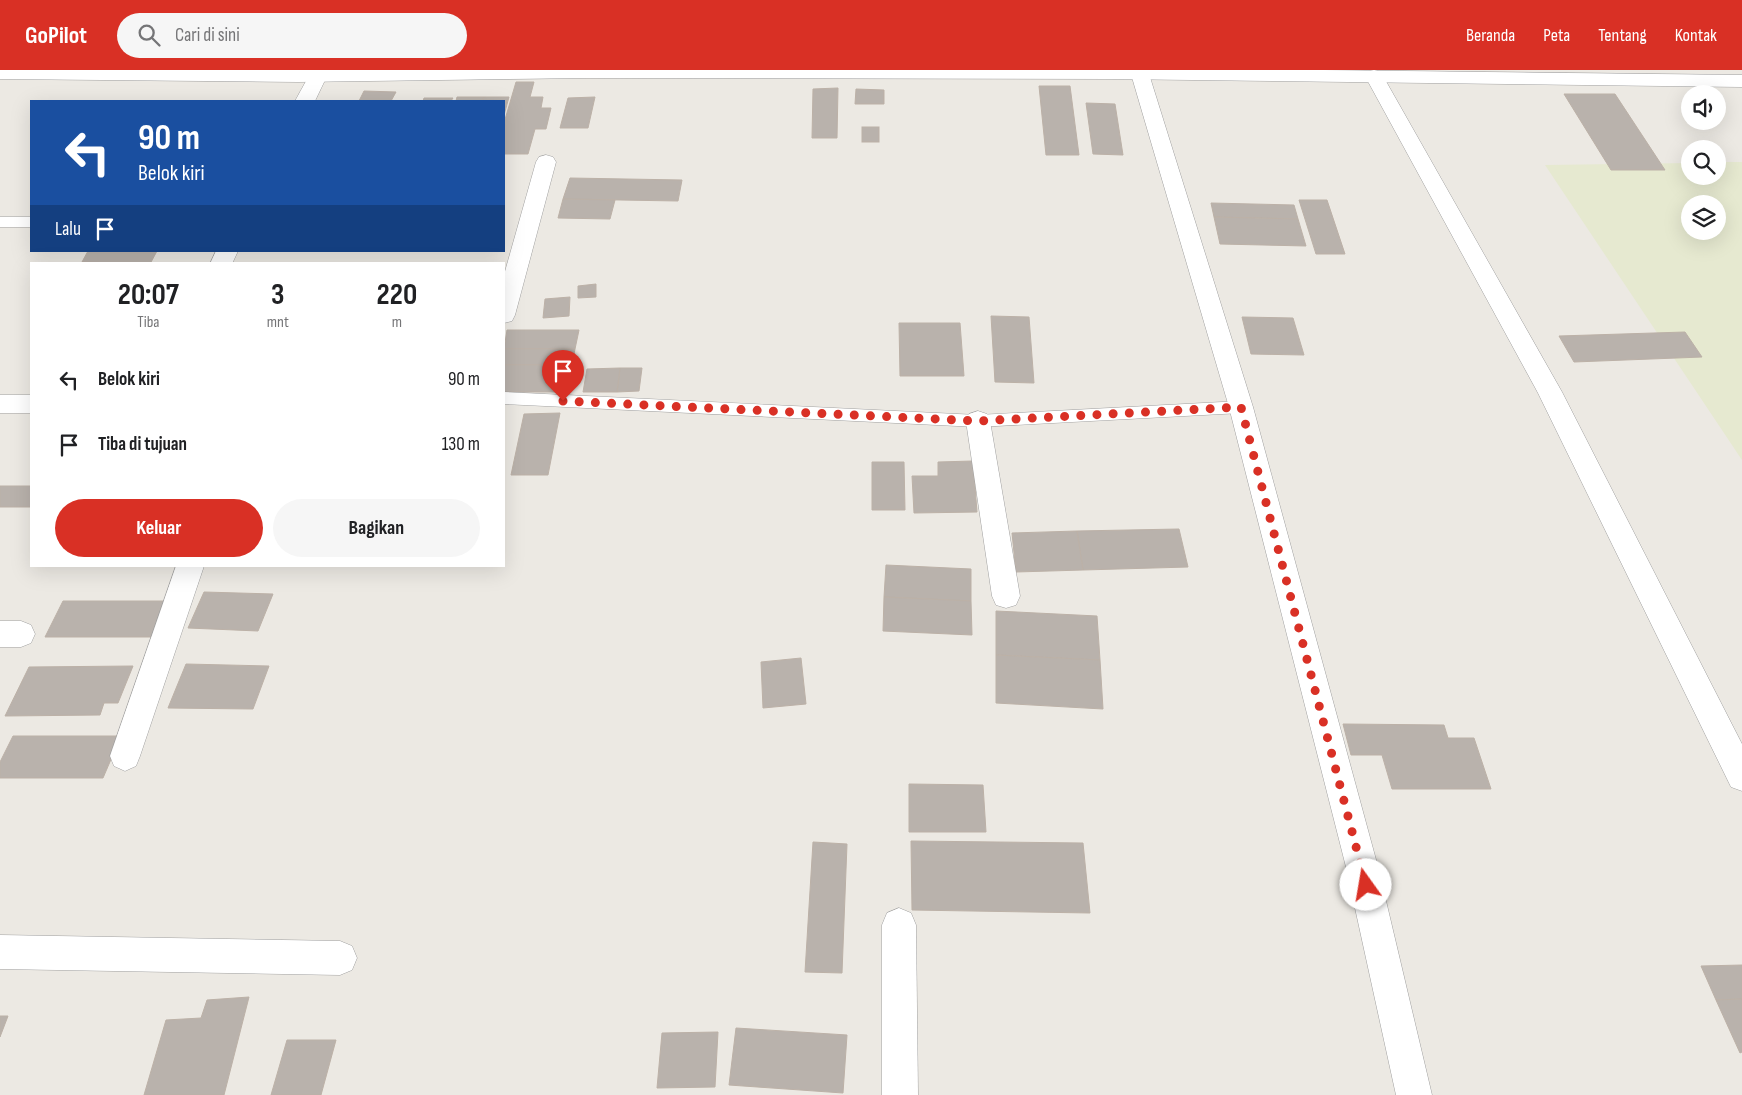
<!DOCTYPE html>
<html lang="id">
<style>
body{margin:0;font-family:"Sofia Sans Condensed",sans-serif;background:#f6f6f6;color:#202124;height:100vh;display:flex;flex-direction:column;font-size:19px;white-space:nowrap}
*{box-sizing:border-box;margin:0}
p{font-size:16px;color:#757577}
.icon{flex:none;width:28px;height:28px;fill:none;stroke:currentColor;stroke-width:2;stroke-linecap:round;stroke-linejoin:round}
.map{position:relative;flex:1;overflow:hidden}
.sheet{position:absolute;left:30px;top:192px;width:475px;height:305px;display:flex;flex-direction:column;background:#fff;border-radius:0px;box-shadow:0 5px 20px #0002}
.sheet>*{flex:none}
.banner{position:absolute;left:30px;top:30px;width:475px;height:152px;border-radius:0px;box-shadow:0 5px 20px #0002;background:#1a4fa0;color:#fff;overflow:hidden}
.controls{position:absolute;left:1681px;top:15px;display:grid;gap:10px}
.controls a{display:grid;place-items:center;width:45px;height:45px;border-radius:50%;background:#fff;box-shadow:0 5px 20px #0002;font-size:25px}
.pin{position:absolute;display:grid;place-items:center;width:42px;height:42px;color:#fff;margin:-51px -21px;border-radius:50% 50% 50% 0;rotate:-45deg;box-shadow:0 0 5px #0007}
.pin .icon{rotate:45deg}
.me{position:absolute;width:55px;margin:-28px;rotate:347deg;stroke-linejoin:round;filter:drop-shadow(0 0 4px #0008)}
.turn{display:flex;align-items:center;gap:18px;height:105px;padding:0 25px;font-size:22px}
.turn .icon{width:65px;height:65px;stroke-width:2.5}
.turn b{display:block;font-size:35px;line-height:42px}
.then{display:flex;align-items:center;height:48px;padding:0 25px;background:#0003;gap:10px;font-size:19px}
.eta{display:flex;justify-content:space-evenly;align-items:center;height:85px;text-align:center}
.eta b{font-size:30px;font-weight:700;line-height:35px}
.button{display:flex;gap:10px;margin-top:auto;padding:10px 25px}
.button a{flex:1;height:58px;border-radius:30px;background:#d93025;color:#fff;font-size:20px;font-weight:700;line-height:58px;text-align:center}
.button a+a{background:#f6f6f6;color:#202124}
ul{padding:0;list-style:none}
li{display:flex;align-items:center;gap:15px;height:65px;padding:0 25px}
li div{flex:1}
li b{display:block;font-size:19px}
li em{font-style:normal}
header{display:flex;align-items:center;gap:30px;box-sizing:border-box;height:70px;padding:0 25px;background:#d93025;color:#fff}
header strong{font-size:24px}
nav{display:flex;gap:28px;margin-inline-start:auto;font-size:18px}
.search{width:350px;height:45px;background:#f6f6f6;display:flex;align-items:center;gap:12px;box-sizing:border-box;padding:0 18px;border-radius:28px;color:#757577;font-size:19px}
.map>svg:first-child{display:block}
.farmland{fill:#e6e9d0;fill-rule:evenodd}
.building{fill:#b9b2ac;stroke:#bcb1a7}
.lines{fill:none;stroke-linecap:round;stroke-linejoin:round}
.service-casing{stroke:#a0a0a0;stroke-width:1}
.minor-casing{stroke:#a0a0a0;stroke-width:1}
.tertiary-casing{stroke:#a0a0a0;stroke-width:1}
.service{fill:#fff;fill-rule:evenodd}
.minor{fill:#fff;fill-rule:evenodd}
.tertiary{fill:#fff;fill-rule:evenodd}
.route{stroke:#d93025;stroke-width:9;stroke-dasharray:0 16.2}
</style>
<header>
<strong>GoPilot</strong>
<div class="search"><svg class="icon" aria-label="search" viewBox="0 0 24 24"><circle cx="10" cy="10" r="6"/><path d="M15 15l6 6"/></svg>Cari di sini</div>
<nav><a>Beranda</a><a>Peta</a><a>Tentang</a><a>Kontak</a></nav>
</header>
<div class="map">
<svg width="1742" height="1025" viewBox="0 0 1742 1025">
<rect width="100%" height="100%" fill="#ece9e3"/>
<path class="farmland" d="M 1718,92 L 1742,92 L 1742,390 L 1545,95 L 1690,93 L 1690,106 L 1718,106 ZM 1690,134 L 1718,134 L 1718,161 L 1690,161 Z"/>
<g class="building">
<path d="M 516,12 L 534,12 L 530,27 L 543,27 L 541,38 L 551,38 L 546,59 L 535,59 L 528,84 L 504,84 L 504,53 Z"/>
<path d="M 1039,16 L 1070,16 L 1079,85 L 1046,85 Z"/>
<path d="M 838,18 L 837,68 L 812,68 L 813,19 Z"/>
<path d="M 856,19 L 884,20 L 884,34 L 855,34 Z"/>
<path d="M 364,21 L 396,22 L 391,31 L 359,31 Z"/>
<path d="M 1564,24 L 1615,24 L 1665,100 L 1611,100 Z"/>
<path d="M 457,27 L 484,27 L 482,31 L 456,31 Z"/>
<path d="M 484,27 L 509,27 L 504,45 L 504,31 L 482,31 Z"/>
<path d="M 595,27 L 588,58 L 560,58 L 568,28 Z"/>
<path d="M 424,28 L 453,28 L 451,31 L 423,31 Z"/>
<path d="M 1086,33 L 1115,34 L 1123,85 L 1093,84 Z"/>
<rect x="862" y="57" width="17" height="15"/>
<path d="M 570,108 L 682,110 L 678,131 L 563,129 Z"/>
<path d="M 563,129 L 615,130 L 610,149 L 558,148 Z"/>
<path d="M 1299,130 L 1327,130 L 1345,184 L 1316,184 Z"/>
<path d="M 1211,133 L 1294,135 L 1298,149 L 1214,147 Z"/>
<path d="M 1214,147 L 1298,149 L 1306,176 L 1220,174 Z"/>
<path d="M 88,181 L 157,181 L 150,194 L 82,192 Z"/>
<path d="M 596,214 L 596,227 L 578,228 L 578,216 Z"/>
<path d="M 570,227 L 569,246 L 543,248 L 545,229 Z"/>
<path d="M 991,246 L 1029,247 L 1034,313 L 995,312 Z"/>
<path d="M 1242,247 L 1293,248 L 1304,285 L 1251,284 Z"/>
<path d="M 899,253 L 960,253 L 964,306 L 900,306 Z"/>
<path d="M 507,260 L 579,260 L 575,279 L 504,279 Z"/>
<path d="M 1685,262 L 1702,287 L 1574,292 L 1559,266 Z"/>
<path d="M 504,279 L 575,279 L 572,295 L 504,295 Z"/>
<path d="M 504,295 L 572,295 L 567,322 L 504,322 Z"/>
<path d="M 620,298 L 642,298 L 639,321 L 617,322 Z"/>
<path d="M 620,298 L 617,322 L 583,322 L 587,299 Z"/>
<path d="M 560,343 L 548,405 L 511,405 L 524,344 Z"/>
<path d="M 973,391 L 977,442 L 914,443 L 912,406 L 938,406 L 938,392 Z"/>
<path d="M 872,392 L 904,392 L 905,440 L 872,440 Z"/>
<rect x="0" y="416" width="31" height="21"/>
<path d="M 1179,459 L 1188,497 L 1083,500 L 1077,461 Z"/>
<path d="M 1077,461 L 1083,500 L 1016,502 L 1012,463 Z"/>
<path d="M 886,495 L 971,499 L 971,531 L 884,527 Z"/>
<path d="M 204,522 L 273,524 L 258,561 L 188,558 Z"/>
<path d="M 884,527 L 971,531 L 972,565 L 883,561 Z"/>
<path d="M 63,531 L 170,531 L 154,567 L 45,567 Z"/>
<path d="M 996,541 L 1097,546 L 1100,590 L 996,585 Z"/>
<path d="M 996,585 L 1100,590 L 1103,639 L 996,633 Z"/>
<path d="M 801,588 L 806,634 L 763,638 L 761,592 Z"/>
<path d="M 186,594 L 269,596 L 253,639 L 168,638 Z"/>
<path d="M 133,596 L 118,633 L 104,633 L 100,645 L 5,646 L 29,597 Z"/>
<path d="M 1343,654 L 1444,655 L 1448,668 L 1474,668 L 1491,719 L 1392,719 L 1382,685 L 1351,685 Z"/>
<path d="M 13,666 L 121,666 L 103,708 L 0,708 L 0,692 Z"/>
<path d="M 909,714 L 983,715 L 986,762 L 909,762 Z"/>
<path d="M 911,771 L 1083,773 L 1090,843 L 912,840 Z"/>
<path d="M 813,772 L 847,774 L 842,903 L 805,902 Z"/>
<path d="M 1742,895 L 1742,929 L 1716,930 L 1701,896 Z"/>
<path d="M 249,927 L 224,1025 L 144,1025 L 166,950 L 201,948 L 207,930 Z"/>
<path d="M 1742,929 L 1742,982 L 1740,983 L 1716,930 Z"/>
<path d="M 0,946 L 8,946 L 0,967 Z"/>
<path d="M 736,958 L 847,965 L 843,1023 L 729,1015 Z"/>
<path d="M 718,962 L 715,1017 L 657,1018 L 662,963 Z"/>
<path d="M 287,970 L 336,970 L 321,1025 L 271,1025 Z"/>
</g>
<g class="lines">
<defs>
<g id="service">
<rect x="0" y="147" width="31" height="10"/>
<path d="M 504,322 L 978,345 L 1241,331 L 1247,333 L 1249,337 L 1247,341 L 1241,343 L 978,357 L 504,334 Z"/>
</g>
<g id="minor">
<path d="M 318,0 L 325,2 L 327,6 L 315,31 L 295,31 L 311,2 Z"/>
<path d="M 1133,0 L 1147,0 L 1149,4 L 1253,337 L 1378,797 L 1432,1025 L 1396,1025 L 1346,797 L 1229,337 L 1131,4 Z"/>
<path d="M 1374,0 L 1381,2 L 1383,6 L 1562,322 L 1742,674 L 1742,721 L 1731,717 L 1538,323 L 1365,6 L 1367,2 Z"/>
<path d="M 546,85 L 553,87 L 556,92 L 515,245 L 512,251 L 504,253 L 504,205 L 536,92 L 539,87 Z"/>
<path d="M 216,181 L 238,181 L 232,194 L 210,194 Z"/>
<rect x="0" y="325" width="31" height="18"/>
<path d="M 978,341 L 987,344 L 990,351 L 1020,526 L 1016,535 L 1006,538 L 996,535 L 992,526 L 966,351 L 969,344 Z"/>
<path d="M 176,496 L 204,496 L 140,686 L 136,696 L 125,701 L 114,696 L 110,686 Z"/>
<path d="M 0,551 L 21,551 L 31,555 L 35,564 L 31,573 L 21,577 L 0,577 Z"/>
<path d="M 899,838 L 911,843 L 916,855 L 918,1025 L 882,1025 L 882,855 L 887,843 Z"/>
<path d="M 0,865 L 340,871 L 352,876 L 357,888 L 352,900 L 340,905 L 0,899 Z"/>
</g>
<path id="tertiary" d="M 0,0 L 1323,0 L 1742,5 L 1742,17 L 1112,9 L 587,8 L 298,12 L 0,9 Z"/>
</defs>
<use href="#service" class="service-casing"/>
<use href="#minor" class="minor-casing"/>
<use href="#tertiary" class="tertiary-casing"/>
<use href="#service" class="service"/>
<use href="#minor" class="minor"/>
<use href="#tertiary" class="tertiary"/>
</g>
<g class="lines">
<path class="route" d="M 563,331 L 978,351 L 1241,337 L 1366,815"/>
</g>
</svg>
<div class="controls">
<a><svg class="icon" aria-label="sound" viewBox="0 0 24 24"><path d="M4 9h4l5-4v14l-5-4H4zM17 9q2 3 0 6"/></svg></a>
<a><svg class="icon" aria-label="search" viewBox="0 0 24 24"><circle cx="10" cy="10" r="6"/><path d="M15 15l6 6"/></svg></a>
<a><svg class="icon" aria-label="layers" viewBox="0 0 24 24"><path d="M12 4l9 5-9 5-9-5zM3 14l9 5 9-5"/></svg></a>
</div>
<div class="pin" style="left:563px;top:331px;background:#d93025"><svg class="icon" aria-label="arrive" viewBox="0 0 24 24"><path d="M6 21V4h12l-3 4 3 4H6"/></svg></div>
<svg class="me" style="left:1366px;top:815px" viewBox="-20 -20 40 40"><circle r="19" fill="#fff"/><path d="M0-13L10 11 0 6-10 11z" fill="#d93025"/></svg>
<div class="banner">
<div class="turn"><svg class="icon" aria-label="left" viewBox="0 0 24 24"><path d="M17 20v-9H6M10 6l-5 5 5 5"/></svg><div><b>90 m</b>Belok kiri</div></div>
<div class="then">Lalu<svg class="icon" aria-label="arrive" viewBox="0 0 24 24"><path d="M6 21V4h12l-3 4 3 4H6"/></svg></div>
</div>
<section class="sheet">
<div class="eta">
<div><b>20:07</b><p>Tiba</p></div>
<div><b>3</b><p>mnt</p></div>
<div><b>220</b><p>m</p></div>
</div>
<ul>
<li><svg class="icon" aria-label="left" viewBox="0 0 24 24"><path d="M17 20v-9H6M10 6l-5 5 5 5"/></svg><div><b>Belok kiri</b></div><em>90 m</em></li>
<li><svg class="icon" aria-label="arrive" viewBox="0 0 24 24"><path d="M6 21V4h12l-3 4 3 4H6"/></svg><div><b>Tiba di tujuan</b></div><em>130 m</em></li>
</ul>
<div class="button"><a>Keluar</a><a>Bagikan</a></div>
</section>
</div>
